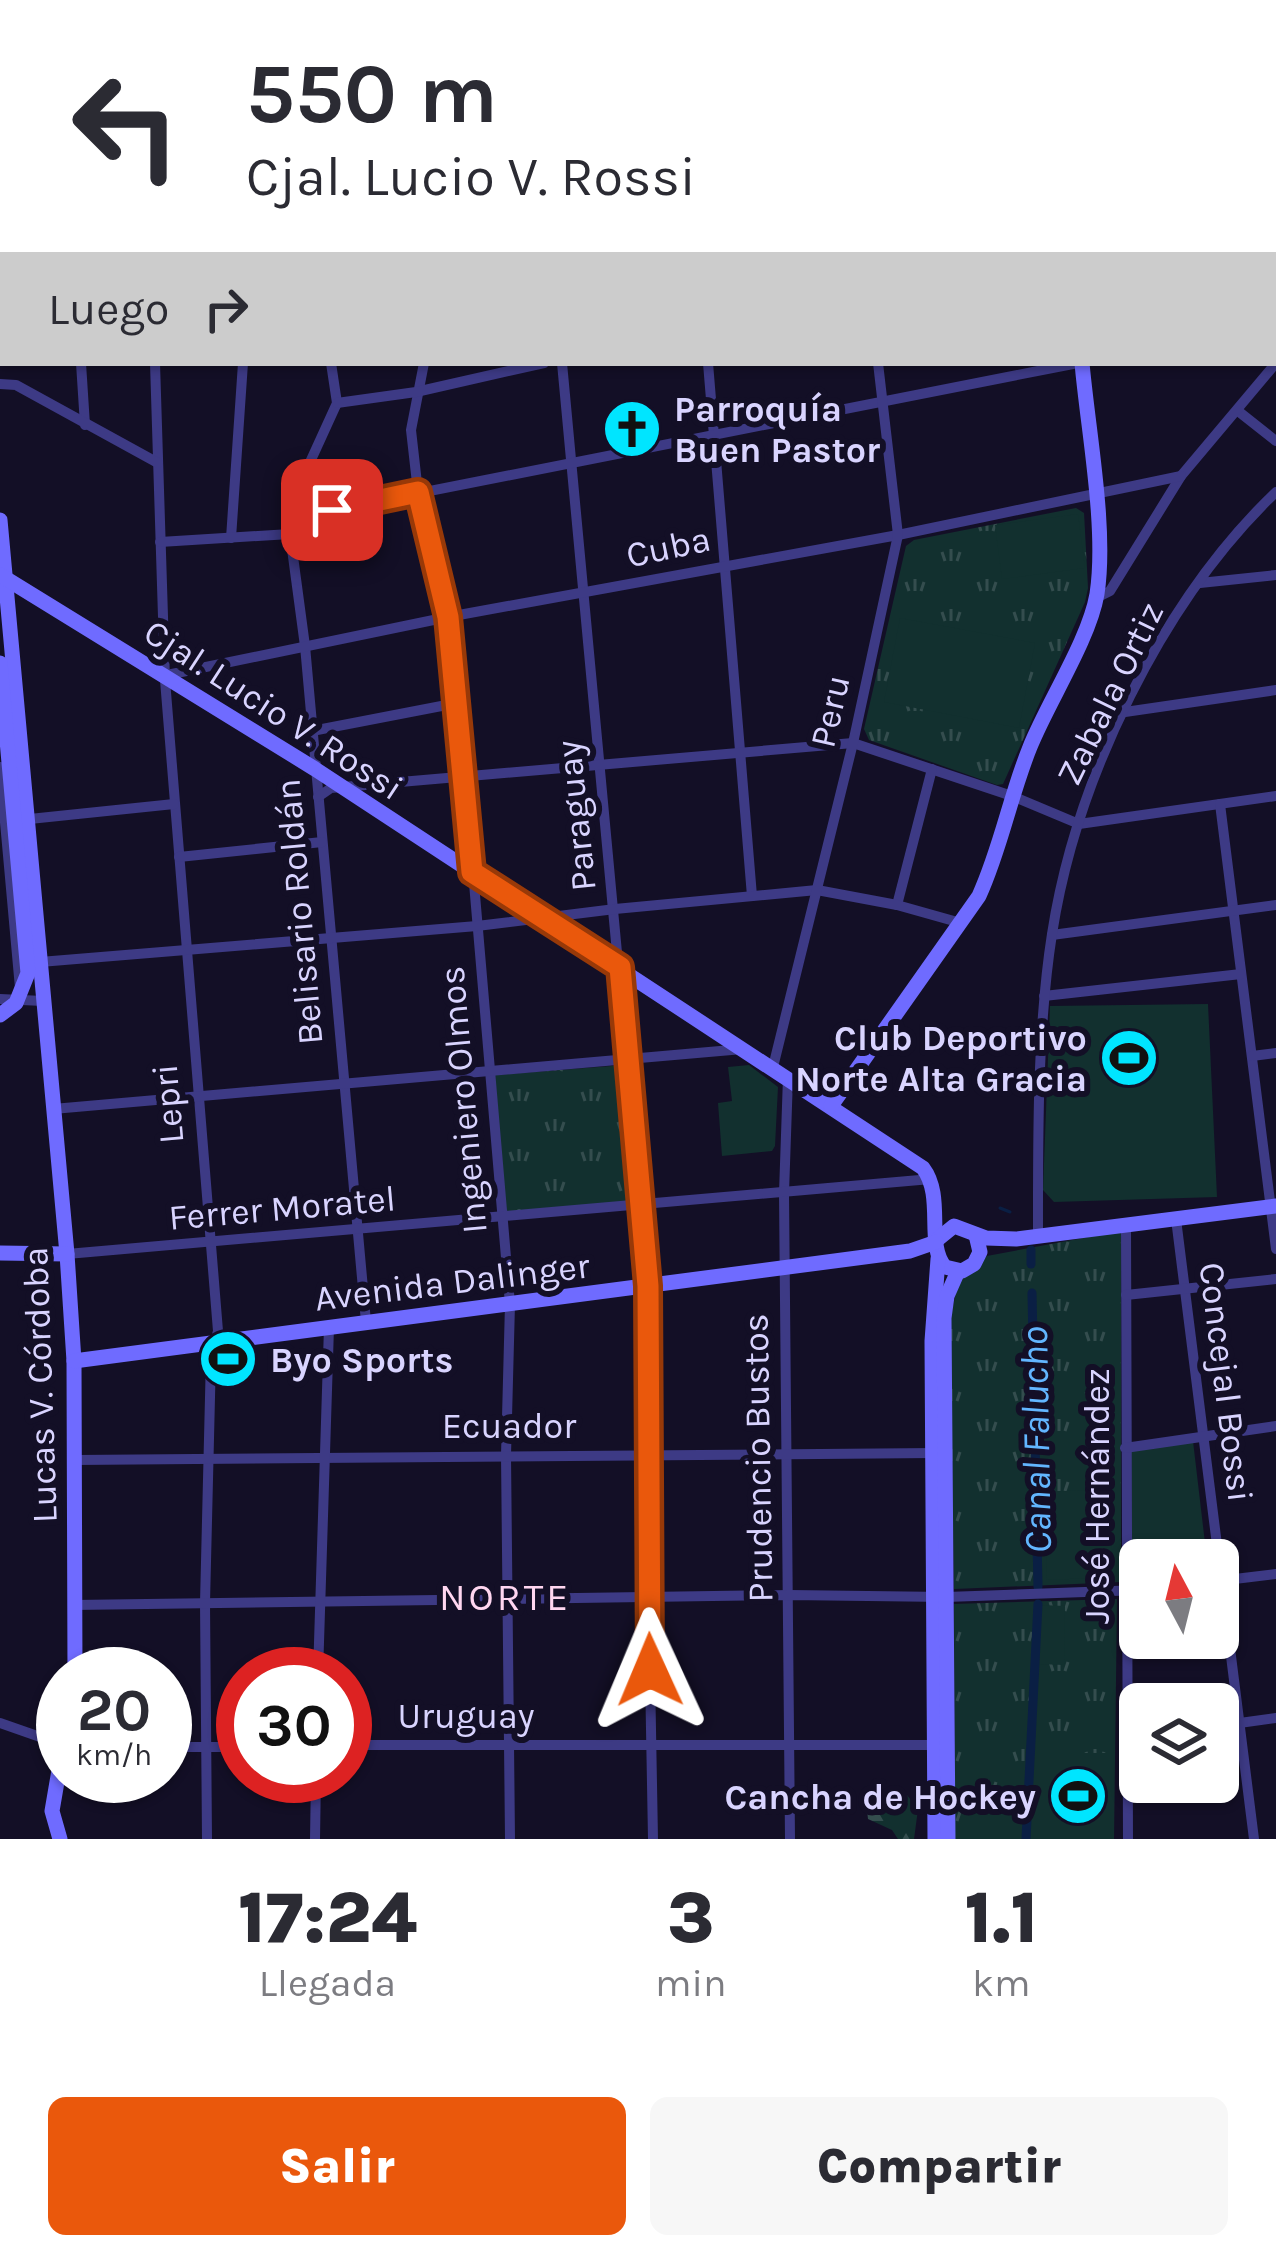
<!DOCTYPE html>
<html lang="es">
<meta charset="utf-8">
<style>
body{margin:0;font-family:Karla,sans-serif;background:#f7f7f7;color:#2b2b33;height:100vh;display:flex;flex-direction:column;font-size:45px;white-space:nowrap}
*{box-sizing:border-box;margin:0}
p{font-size:39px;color:#7c7c81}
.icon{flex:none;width:66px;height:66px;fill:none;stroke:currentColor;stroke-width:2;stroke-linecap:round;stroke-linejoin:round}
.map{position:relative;height:1839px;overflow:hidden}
.side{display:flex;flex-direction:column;background:#fff;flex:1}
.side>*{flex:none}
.hud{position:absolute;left:0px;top:0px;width:1278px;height:366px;box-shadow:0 3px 9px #0004;background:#fff;color:#2b2b33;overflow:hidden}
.needle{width:78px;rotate:353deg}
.tools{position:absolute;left:1119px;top:1539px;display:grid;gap:24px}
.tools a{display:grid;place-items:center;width:120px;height:120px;border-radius:18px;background:#fff;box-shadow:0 3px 9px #0004;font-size:60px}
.speed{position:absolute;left:36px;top:1647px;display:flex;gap:24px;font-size:60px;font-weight:700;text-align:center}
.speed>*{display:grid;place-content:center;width:156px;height:156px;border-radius:50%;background:#fff;box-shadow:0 3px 9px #0004;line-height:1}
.speed small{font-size:30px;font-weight:400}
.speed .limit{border:18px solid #d22;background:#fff;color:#111}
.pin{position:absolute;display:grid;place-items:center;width:102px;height:102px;color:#fff;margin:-51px;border-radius:24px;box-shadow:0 6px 18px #0006}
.me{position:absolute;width:132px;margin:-66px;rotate:359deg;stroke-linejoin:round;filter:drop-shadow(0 0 9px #0008)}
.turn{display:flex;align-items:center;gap:42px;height:252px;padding:0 48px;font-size:54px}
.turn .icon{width:156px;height:156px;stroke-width:2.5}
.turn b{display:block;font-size:84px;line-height:102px}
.then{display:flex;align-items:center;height:114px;padding:0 48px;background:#0003;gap:24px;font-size:45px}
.eta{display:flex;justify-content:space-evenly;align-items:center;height:204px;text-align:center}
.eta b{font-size:72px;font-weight:800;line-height:84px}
.cta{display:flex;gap:24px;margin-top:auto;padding:24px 48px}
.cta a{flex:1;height:138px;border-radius:18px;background:#ea580c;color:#fff;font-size:48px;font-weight:800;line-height:138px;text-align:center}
.cta a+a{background:#f7f7f7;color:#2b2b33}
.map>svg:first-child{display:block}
.grass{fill:url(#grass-tufts)}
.forest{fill:url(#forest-firs)}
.garden{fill:#12302f}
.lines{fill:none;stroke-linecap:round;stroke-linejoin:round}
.stream{stroke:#0a1f44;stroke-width:3}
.canal{stroke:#0a1f44;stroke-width:9}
.street{stroke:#3d3a85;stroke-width:10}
.secondary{stroke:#6f6bff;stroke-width:15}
.route-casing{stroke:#983908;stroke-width:30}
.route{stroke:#ea580c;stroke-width:21}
.labels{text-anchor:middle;stroke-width:12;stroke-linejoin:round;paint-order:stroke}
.poi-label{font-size:36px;font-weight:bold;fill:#d9d4ff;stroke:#130f26;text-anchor:start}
.street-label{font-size:36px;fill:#d9d4ff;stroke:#130f26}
.water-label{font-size:39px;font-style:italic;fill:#62b6ff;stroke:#130f26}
.neighbourhood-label{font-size:39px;letter-spacing:3px;fill:#ffd6f0;stroke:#130f26}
</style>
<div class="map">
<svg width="1276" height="1839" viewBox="0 0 1276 1839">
<defs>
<pattern id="grass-tufts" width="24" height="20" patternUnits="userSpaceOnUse" patternTransform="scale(3)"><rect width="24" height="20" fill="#12302f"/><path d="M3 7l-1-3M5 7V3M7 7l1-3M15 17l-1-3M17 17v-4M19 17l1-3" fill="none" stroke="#344d4e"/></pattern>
<pattern id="forest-firs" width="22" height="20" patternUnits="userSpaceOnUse" patternTransform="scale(3)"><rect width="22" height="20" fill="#12302f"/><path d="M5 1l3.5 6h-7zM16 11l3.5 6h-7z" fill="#344d4e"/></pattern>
</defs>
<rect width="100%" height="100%" fill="#130f26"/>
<g class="grass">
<path d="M 1076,508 L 1084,513 L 1088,588 L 1085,602 L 1003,784 L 997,785 L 869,740 L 864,729 L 906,546 L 914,540 Z"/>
<path d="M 625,1065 L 636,1203 L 506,1213 L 495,1075 Z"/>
<path d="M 1121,1231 L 1121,1582 L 954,1589 L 950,1322 L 958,1282 L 987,1256 Z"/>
<path d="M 1117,1599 L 1114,1839 L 955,1839 L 954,1604 Z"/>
</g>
<path class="forest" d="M 903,1790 L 918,1809 L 914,1839 L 898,1839 L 892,1830 L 868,1819 L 867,1810 L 873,1804 L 878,1810 L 881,1792 L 887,1797 Z"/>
<g class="garden">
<path d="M 1078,514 L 1085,568 L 1002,579 L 995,525 Z"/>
<path d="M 900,618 L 1035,643 L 1019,728 L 884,702 Z"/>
<path d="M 1208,1004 L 1217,1197 L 1054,1202 L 1043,1190 L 1050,1006 Z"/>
<path d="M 749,1065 L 778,1087 L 775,1146 L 772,1151 L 722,1156 L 718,1103 L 732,1101 L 728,1067 Z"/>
<path d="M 1193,1441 L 1207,1560 L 1140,1560 L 1140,1582 L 1137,1582 L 1132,1579 L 1131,1449 Z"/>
<path d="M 1109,1489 L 1113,1577 L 1047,1580 L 1044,1492 Z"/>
<path d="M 1040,1605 L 1065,1606 L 1064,1665 L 1039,1664 Z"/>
<rect x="1043" y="1753" width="71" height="86"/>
</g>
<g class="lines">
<path class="stream" d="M 1000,1208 L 1010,1212"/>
<g class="canal">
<path d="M 1031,1250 L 1031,1264"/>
<path d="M 1032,1293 L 1038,1587"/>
<path d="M 1026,1839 L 1038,1604"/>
</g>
<g class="street">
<path d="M 287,0 L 287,3"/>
<path d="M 389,0 L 390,3"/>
<path d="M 508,0 L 508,3"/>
<path d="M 836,0 L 837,3"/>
<path d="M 911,0 L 912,3"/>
<path d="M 72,3 L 73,0"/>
<path d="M 188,3 L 188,0"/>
<path d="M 519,3 L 520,0"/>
<path d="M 752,3 L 772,0"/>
<path d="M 0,146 L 3,146"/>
<path d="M 0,179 L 3,181"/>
<path d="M 81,363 L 85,425"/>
<path d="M 155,363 L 165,680 L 218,1331 L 211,1356 L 205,1603 L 207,1839"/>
<path d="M 331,363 L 337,403 L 290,506 L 288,519 L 305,646 L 366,1322"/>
<path d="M 424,363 L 411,430 L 418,492 L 448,617 L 465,778 L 510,1304 L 506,1455 L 510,1839"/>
<path d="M 562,363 L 648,1285 L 646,1454 L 653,1839"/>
<path d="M 708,363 L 752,896"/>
<path d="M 0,384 L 16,385 L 158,463"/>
<path d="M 337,403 L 416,392 L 544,363"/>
<path d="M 1238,411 L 1276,441"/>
<path d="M 288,519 L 1078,363"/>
<path d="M 231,538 L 243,363"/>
<path d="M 160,542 L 290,534"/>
<path d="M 1200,583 L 1276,575"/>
<path d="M 1096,598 L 1110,591 L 1181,476 L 1276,363"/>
<path d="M 167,675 L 448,617 L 898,535 L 1181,476"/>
<path d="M 1125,712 L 1276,690"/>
<path d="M 312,731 L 457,703"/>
<path d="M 0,767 L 20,988"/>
<path d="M 318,797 L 331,788 L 853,743 L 1012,796 L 1079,824 L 1276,796"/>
<path d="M 1220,804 L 1276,1249"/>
<path d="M 20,820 L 174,804"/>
<path d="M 179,857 L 322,842"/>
<path d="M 897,905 L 932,769"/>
<path d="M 1052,935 L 1276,905"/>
<path d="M 35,967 L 40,962 L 477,926 L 615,909 L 817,890 L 897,905 L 961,923"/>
<path d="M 1044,996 L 1241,974"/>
<path d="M 0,999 L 43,1001"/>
<path d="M 1252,1056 L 1276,1053"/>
<path d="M 773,1067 L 853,743 L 898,535 L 878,363"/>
<path d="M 788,1077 L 784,1193 L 790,1839"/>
<path d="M 53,1109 L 743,1049"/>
<path d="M 1176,1219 L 1254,1839"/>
<path d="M 1126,1224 L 1128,1839"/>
<path d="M 1038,1236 C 1038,1139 1037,1030 1052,934 C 1076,779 1162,601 1276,492"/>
<path d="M 67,1254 L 931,1179"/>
<path d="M 1126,1295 L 1276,1279"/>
<path d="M 1125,1448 L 1276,1426"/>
<path d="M 75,1460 L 935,1453"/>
<path d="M 1218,1581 L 1276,1574"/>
<path d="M 73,1605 L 789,1595 L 946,1597 L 1140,1590"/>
<path d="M 318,1674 L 329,1327"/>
<path d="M 0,1723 L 63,1745"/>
<path d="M 1218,1726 L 1276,1718"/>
<path d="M 345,1745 L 936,1745"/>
<path d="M 165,1747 L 243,1747"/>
<path d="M 315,1839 L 316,1776"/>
</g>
<g class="secondary">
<path d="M 1044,0 L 1044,3"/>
<path d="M 0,520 L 67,1254 L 74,1361 L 75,1674"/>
<path d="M 0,575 L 315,769 L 923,1168 C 945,1197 925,1244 945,1267 L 962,1271 L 974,1264 L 980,1252 L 976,1235"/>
<path d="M 0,663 L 28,973 L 16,1003 L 0,1015"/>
<path d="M 831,1106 L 979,896 C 1001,848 1010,796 1030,747 C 1048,702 1089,640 1097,594 C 1107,528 1088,431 1082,363"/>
<path d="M 938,1239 L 954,1226 L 986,1238 L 1016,1239 L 1276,1206"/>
<path d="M 0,1253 L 67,1254"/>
<path d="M 74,1361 L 910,1251 L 936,1242"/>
<path d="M 60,1839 L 52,1811 L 63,1747"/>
<path d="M 935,1839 L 932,1341 L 938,1259"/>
<path d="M 948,1839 L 944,1318 L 947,1296 L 958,1271"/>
</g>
</g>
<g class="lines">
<defs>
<path id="route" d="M 332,510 L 418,492 L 448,617 L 472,872 L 620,967 L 648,1286 L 650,1670"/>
</defs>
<use href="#route" class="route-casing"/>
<use href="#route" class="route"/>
</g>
<defs>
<symbol id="church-disc" viewBox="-11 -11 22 22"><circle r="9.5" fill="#00e5ff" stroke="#130f26"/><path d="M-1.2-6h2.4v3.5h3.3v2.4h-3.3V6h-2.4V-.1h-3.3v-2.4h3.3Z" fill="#111"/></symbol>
<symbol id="stadium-disc" viewBox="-11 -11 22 22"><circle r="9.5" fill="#00e5ff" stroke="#130f26"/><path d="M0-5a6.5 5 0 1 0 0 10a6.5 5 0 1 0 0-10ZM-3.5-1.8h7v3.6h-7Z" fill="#111"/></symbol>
</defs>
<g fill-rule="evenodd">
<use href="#church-disc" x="599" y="396" width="66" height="66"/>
<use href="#stadium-disc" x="1096" y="1025" width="66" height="66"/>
<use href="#stadium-disc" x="195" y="1326" width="66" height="66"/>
<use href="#stadium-disc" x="1045" y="1763" width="66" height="66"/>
</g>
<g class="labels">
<g class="poi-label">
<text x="674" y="421">Parroquía<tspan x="674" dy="41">Buen Pastor</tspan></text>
<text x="1087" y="1050" text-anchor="end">Club Deportivo<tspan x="1087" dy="41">Norte Alta Gracia</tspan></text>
<text x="270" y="1372">Byo Sports</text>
<text x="1036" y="1809" text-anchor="end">Cancha de Hockey</text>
</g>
<g class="street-label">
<text transform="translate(668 546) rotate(-12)" y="13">Cuba</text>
<text transform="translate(1109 693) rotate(-64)" y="13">Zabala Ortiz</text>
<text transform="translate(274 709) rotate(33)" y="13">Cjal. Lucio V. Rossi</text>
<text transform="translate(829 711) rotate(-77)" y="13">Peru</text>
<text transform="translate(575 816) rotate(-96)" y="13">Paraguay</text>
<text transform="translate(298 912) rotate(-95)" y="13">Belisario Roldán</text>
<text transform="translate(462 1100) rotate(-95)" y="13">Ingeniero Olmos</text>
<text transform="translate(167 1104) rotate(-95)" y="13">Lepri</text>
<text transform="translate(282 1207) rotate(-5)" y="13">Ferrer Moratel</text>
<text transform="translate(452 1281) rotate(-7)" y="13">Avenida Dalinger</text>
<text transform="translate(1227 1382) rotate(83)" y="13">Concejal Bossi</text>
<text transform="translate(39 1385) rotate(-92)" y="13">Lucas V. Córdoba</text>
<text x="509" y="1438">Ecuador</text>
<text transform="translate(757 1458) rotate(-91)" y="13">Prudencio Bustos</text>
<text transform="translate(1096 1496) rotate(-90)" y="13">José Hernández</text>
<text x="466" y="1728">Uruguay</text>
</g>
<g class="water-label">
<text transform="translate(1035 1440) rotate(-91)" y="14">Canal Falucho</text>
</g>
<g class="neighbourhood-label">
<text x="505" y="1610">NORTE</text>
</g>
</g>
</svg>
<div class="tools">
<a><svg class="needle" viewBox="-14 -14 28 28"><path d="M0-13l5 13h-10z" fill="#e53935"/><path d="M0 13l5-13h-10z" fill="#7c7c81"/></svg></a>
<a><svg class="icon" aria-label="layers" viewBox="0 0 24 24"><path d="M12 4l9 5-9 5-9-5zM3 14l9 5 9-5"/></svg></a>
</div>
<div class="speed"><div>20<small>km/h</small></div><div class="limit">30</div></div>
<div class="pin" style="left:332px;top:510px;background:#d93025"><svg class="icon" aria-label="arrive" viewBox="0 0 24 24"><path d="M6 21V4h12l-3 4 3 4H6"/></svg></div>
<svg class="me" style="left:650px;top:1670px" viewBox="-20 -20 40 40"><path d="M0-17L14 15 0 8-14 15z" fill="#ea580c" stroke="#fff" stroke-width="4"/></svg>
<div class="hud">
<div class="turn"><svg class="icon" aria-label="left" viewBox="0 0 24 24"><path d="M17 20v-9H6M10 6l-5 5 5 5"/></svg><div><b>550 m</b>Cjal. Lucio V. Rossi</div></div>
<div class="then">Luego<svg class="icon" aria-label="right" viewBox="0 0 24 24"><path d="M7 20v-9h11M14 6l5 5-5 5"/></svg></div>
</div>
</div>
<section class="side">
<div class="eta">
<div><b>17:24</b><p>Llegada</p></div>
<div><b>3</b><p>min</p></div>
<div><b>1.1</b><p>km</p></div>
</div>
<div class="cta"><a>Salir</a><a>Compartir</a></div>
</section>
